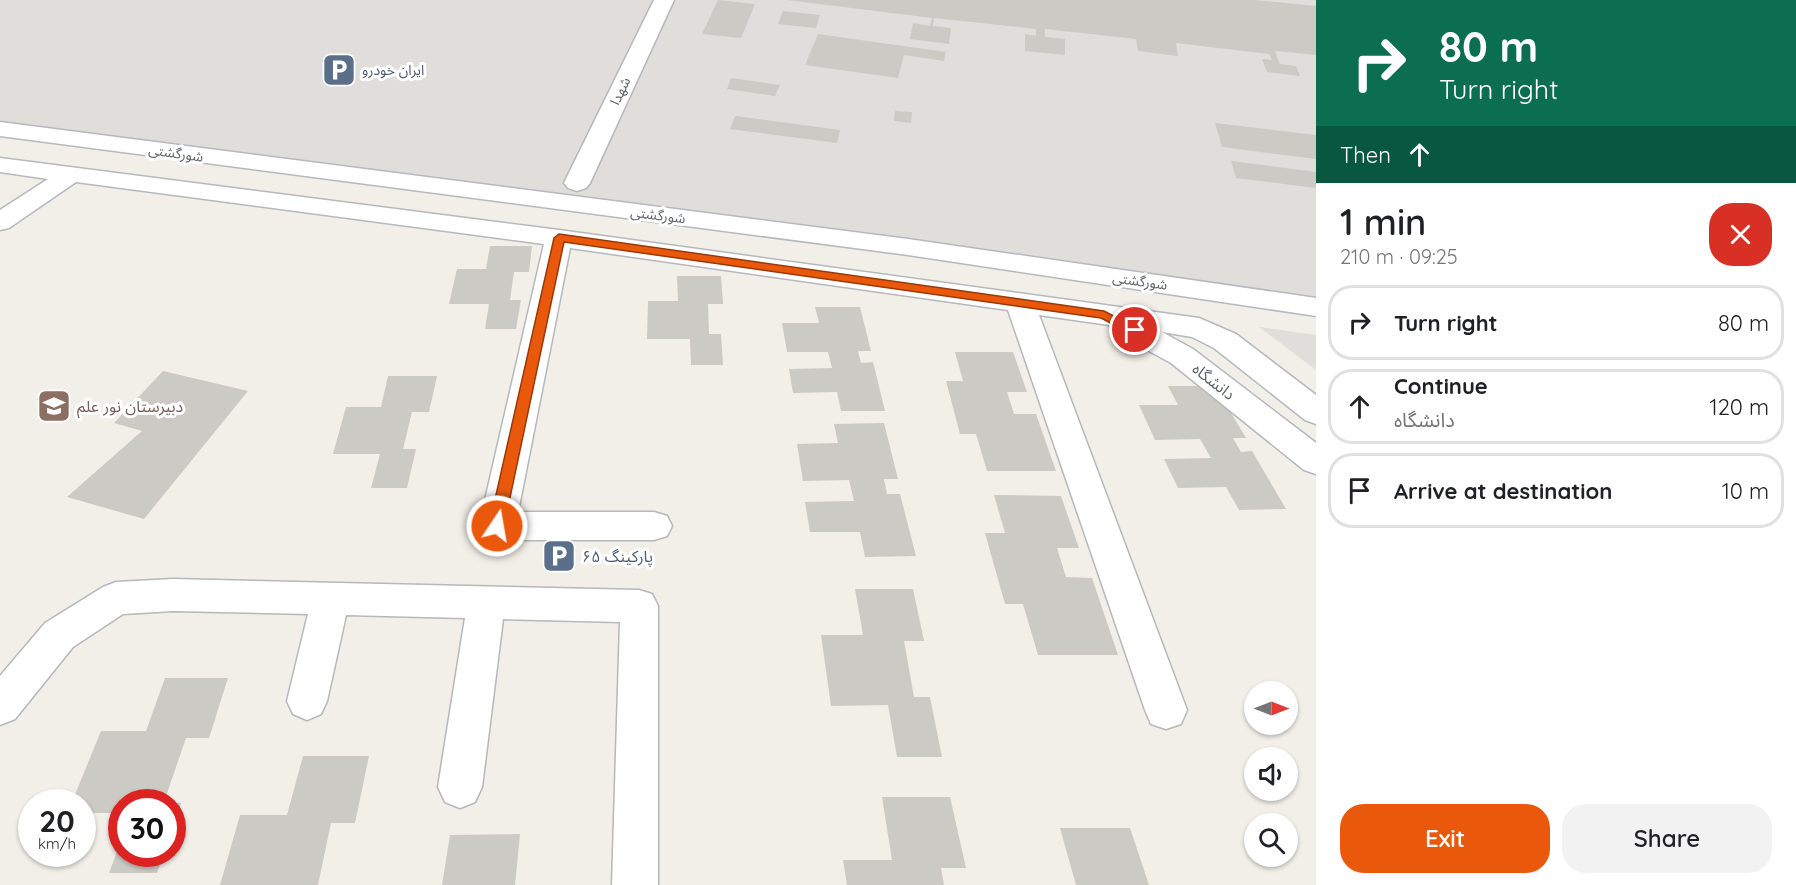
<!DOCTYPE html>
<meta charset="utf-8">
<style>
body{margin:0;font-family:Quicksand,"Noto Sans Arabic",sans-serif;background:#f2f2f2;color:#202124;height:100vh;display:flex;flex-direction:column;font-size:22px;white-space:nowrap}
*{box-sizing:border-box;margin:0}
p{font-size:20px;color:#757577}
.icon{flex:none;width:33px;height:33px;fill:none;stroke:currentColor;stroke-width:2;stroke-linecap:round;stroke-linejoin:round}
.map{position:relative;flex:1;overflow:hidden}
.sheet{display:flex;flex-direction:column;background:#fff;width:480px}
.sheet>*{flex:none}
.guide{background:#0b6e4f;color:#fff;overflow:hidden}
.needle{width:39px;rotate:90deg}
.controls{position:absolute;left:1244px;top:681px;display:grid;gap:12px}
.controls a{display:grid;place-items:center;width:54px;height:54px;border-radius:50%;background:#fff;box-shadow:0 2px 4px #0004;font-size:30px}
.speed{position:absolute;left:18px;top:789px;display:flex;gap:12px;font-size:30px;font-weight:700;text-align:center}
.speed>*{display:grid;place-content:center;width:78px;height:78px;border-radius:50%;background:#fff;box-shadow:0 2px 4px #0004;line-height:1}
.speed small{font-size:15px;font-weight:400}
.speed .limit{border:9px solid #d22;background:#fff;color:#111}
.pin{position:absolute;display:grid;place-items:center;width:51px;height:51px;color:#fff;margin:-26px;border:3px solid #fff;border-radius:50%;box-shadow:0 2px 6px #0007}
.me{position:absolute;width:66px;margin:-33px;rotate:12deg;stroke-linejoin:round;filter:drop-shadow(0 0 4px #0008)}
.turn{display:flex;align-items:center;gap:21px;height:126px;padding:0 24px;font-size:27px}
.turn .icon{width:78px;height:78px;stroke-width:2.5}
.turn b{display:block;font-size:42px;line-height:51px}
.then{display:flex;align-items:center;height:57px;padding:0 24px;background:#0003;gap:12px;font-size:22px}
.round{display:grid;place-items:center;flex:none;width:63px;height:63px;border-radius:24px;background:#f2f2f2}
.overview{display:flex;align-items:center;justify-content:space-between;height:102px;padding:0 24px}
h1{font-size:36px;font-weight:600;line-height:45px}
.action{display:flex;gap:12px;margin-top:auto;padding:12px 24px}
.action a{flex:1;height:69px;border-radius:24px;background:#ea580c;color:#fff;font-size:24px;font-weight:600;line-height:69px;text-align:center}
.action a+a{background:#f2f2f2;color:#202124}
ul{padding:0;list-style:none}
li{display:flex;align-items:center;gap:18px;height:75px;margin:0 12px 9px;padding:0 12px;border:3px solid #e0e0e0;border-radius:24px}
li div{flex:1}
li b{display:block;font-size:22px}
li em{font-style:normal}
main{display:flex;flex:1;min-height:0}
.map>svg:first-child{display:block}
.industrial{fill:#e0deda}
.building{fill:#cccac5}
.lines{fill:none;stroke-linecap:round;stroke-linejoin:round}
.minor-casing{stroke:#b5b8bc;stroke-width:3}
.minor{fill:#fff;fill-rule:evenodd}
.route{fill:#ea580c;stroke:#983908;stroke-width:1.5}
.labels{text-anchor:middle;stroke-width:6;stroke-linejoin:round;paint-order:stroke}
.far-service-label{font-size:14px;fill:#4e5e75;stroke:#fff;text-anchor:start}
.far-street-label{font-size:14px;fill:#5f6368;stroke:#fff}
.street-label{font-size:16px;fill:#5f6368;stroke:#fff}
.education-label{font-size:16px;fill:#785e54;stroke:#fff;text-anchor:start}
.service-label{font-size:16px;fill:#4e5e75;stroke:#fff;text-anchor:start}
</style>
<main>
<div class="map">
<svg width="1316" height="885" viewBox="0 0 1316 885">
<rect width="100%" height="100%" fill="#f1efe8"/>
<g class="industrial">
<path d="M 0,0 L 1316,0 L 1316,304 L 574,212 L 0,136 Z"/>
<path d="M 1259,327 L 1316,335 L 1316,370 Z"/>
</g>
<g class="building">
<path d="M 718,0 L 755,4 L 741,38 L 702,34 Z"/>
<path d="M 787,0 L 1254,0 L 1316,6 L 1316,55 L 1275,51 L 1280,64 L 1296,66 L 1300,76 L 1267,72 L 1262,59 L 1272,60 L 1269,54 L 1176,43 L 1178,56 L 1138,51 L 1136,39 L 1045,29 L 1045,37 L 1065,39 L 1065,55 L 1025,51 L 1025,34 L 1036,36 L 1036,29 L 934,18 L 933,26 L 951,28 L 949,44 L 910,39 L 913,23 L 930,26 L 932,18 Z"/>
<path d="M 783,11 L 820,15 L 816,28 L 778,24 Z"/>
<path d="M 818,34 L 946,52 L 944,61 L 904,55 L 898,78 L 805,65 Z"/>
<path d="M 731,78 L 780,85 L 775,96 L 727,89 Z"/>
<path d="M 895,111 L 912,112 L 911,123 L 894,121 Z"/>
<path d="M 735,116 L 840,130 L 837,143 L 730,129 Z"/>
<path d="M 1215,123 L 1316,135 L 1316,159 L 1222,147 Z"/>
<path d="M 1231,161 L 1316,172 L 1316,188 L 1236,178 Z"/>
<path d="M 490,246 L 532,246 L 529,272 L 514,272 L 510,300 L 521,300 L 516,329 L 485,329 L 489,304 L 449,304 L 457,269 L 486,269 Z"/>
<path d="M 677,276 L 721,276 L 723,304 L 708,304 L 709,334 L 721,334 L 723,365 L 691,365 L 690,339 L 647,339 L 648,301 L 678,301 Z"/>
<path d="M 815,307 L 860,307 L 871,351 L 858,351 L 861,363 L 873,362 L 885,411 L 841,411 L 837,392 L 793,393 L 789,369 L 832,368 L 828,352 L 787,352 L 782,323 L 819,323 Z"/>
<path d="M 955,352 L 1013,352 L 1027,392 L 1007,392 L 1014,414 L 1036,414 L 1056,471 L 987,471 L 976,434 L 960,434 L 946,381 L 963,381 Z"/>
<path d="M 163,371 L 248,391 L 144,519 L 67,497 L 142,431 L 114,423 Z"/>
<path d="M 388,376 L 437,376 L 429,412 L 412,412 L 403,449 L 416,449 L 407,488 L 371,488 L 380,454 L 333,454 L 346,407 L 381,407 Z"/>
<path d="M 1168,386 L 1215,386 L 1246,438 L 1233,438 L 1241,452 L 1252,451 L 1286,509 L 1239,510 L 1226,487 L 1178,488 L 1164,459 L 1211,458 L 1200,439 L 1155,440 L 1139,405 L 1178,405 Z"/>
<path d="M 884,423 L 898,479 L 884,479 L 887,494 L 900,494 L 916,556 L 865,557 L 860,532 L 810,532 L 805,502 L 854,501 L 849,480 L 803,481 L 797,444 L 838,443 L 834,424 Z"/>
<path d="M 994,495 L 1061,496 L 1079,548 L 1057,548 L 1066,577 L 1092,578 L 1118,655 L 1038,655 L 1023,604 L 1005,604 L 985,533 L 1005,533 Z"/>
<path d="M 855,589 L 913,589 L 924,641 L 904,641 L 914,697 L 930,697 L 942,757 L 897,757 L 888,705 L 831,706 L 821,635 L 863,635 Z"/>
<path d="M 165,678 L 228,678 L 209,738 L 186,738 L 164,802 L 122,802 L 122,813 L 82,813 L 82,802 L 72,802 L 101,731 L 146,731 Z"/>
<path d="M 303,756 L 369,756 L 355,823 L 331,823 L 318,885 L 220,885 L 240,815 L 287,815 Z"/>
<path d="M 882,797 L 950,797 L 966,868 L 941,868 L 944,885 L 847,885 L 843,860 L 892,860 Z"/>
<path d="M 172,803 L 181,803 L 173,827 L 172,827 Z"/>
<path d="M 1060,828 L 1130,828 L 1149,885 L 1076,885 Z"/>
<path d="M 520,834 L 515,885 L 442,885 L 450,835 Z"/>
<path d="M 122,838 L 122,854 L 164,854 L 157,873 L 109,873 Z"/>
</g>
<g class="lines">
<defs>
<g id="minor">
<path d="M 654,0 L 674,0 L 590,183 L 586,188 L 577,191 L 568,188 L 564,183 Z"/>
<path d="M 0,122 L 908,239 L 1316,298 L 1316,316 L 908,255 L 0,136 Z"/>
<path d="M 0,158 L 559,230 L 1199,318 L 1236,334 L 1316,395 L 1316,424 L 1305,420 L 1214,348 L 1192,337 L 1162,332 L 1193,349 L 1316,443 L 1316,474 L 1304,470 L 1171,363 L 1114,332 L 1109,325 L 1039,315 L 1187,710 L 1181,724 L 1166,729 L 1151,724 L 1145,710 L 1008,310 L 570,248 L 518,512 L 654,512 L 667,516 L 672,526 L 667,536 L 654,540 L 497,540 L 484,536 L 479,526 L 544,244 L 76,182 L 9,228 L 0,230 L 0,210 L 48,179 L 0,172 Z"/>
<path d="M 173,579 L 639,590 L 652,594 L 658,606 L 658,885 L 612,885 L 620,622 L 503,619 L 482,787 L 475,802 L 460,808 L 445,802 L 438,787 L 465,618 L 346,615 L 327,701 L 321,714 L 307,720 L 293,714 L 287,701 L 308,614 L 173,611 L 123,614 L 73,647 L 15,719 L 0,725 L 0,676 L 45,623 L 103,587 L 116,582 Z"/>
</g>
</defs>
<use href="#minor" class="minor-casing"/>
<use href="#minor" class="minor"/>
</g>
<path class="route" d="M 559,234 L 1104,311 L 1141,330 L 1135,335 L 1130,333 L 1101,318 L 564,242 L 504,526 L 502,530 L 492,530 L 489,526 L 554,238 Z"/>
<defs>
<symbol id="parking-square" viewBox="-11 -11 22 22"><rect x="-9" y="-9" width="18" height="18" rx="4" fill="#5c6f8a" stroke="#fff"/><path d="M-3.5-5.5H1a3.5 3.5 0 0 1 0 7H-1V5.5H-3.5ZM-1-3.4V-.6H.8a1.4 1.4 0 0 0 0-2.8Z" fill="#fff"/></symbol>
<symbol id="school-square" viewBox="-11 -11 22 22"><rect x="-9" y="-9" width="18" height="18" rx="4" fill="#8d6e63" stroke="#fff"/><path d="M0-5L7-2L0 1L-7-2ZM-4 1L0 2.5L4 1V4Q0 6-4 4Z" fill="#fff"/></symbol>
</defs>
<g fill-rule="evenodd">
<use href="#parking-square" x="320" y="51" width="38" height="38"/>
<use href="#school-square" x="35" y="387" width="38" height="38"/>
<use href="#parking-square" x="540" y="537" width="38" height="38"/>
</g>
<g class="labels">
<g class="far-service-label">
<text x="362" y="75">ایران خودرو</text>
</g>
<g class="far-street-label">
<text transform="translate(620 91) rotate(-64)" y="5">شهدا</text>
<text transform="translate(176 153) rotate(8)" y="5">شورگشتی</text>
<text transform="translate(658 215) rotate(7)" y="5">شورگشتی</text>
<text transform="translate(1140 281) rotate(8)" y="5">شورگشتی</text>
</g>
<g class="street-label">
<text transform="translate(1214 381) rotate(38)" y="6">دانشگاه</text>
</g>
<g class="education-label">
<text x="77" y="412">دبیرستان نور علم</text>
</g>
<g class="service-label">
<text x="582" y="562">پارکینگ ۶۵</text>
</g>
</g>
</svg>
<div class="controls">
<a><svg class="needle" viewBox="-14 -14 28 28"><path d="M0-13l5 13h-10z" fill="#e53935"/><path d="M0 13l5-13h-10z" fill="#757577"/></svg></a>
<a><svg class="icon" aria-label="sound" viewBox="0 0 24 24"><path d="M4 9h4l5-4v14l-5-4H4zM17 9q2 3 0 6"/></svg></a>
<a><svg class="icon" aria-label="search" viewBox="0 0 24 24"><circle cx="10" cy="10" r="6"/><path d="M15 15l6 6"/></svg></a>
</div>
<div class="speed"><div>20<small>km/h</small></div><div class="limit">30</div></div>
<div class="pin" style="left:1135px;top:330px;background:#d93025"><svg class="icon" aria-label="arrive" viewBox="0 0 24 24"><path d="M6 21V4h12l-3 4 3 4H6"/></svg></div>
<svg class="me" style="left:497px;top:526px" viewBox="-20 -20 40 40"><circle r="17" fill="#ea580c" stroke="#fff" stroke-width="3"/><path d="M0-11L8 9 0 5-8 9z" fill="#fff"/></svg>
</div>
<section class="sheet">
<div class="guide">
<div class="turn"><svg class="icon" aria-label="right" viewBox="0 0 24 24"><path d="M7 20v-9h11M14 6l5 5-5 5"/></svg><div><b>80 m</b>Turn right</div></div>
<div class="then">Then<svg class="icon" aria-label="ahead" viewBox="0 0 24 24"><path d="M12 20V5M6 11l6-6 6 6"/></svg></div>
</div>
<div class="overview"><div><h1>1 min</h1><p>210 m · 09:25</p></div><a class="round" style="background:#d93025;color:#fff"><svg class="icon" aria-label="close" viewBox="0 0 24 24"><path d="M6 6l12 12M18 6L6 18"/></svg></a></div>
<ul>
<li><svg class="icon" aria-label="right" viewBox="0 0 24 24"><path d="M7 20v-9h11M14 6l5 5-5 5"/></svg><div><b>Turn right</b></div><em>80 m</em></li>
<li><svg class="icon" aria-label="ahead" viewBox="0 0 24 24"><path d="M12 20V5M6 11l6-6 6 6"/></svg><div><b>Continue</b><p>دانشگاه</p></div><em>120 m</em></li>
<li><svg class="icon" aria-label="arrive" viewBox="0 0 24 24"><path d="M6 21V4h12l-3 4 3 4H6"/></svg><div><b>Arrive at destination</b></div><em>10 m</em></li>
</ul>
<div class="action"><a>Exit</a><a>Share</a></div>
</section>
</main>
